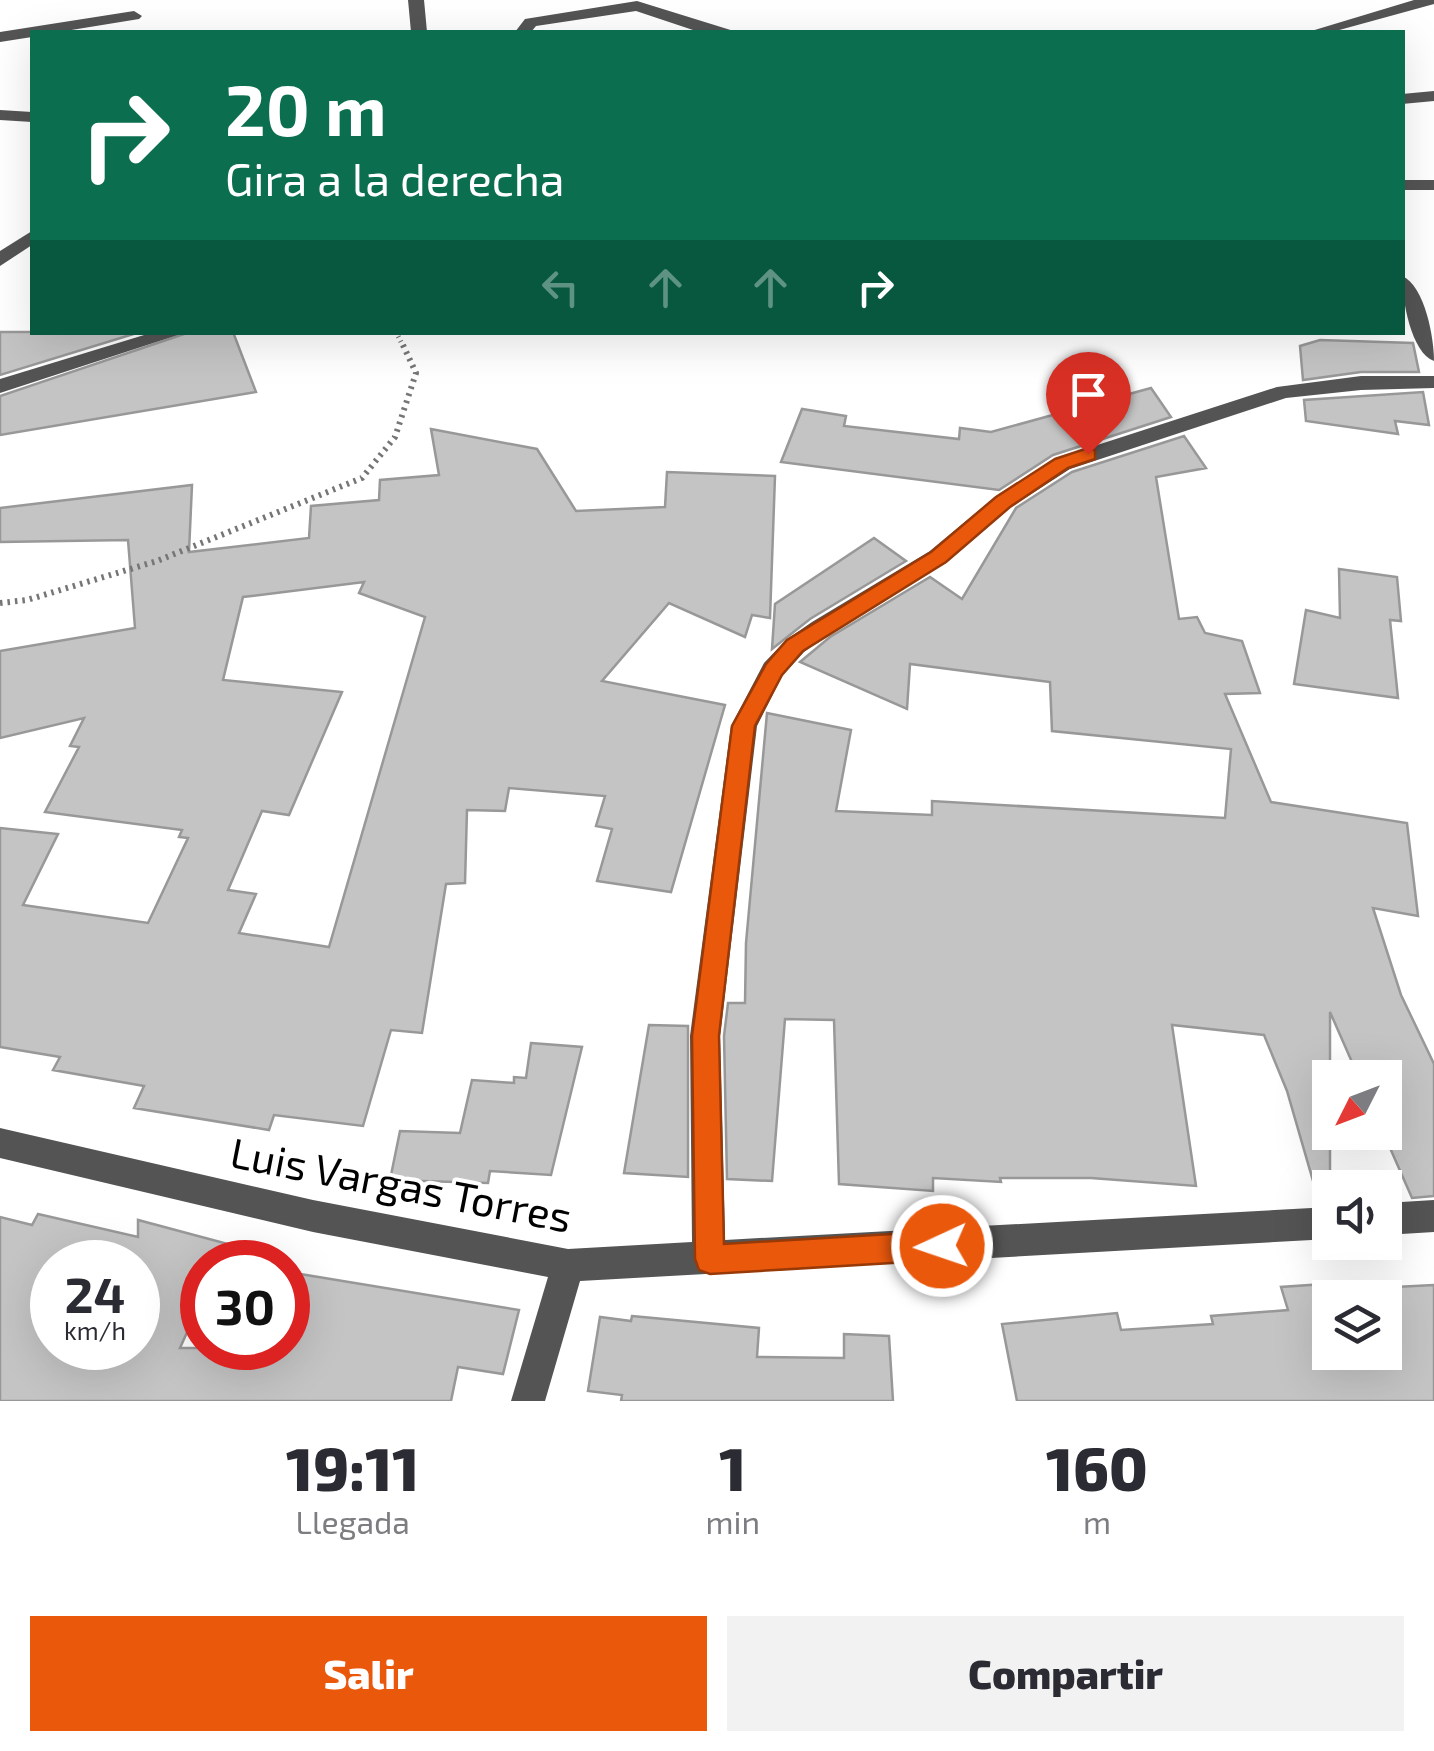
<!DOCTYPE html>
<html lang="es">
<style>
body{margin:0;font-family:"Exo 2",sans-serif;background:#f2f2f3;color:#2b2b33;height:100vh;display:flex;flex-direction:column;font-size:38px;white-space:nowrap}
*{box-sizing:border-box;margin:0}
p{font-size:32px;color:#7c7c81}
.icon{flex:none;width:55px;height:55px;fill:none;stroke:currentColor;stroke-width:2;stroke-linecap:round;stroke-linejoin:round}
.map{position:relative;height:1401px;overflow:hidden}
.details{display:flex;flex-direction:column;background:#fff;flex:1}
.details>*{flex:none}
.top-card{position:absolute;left:30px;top:30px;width:1375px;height:305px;border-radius:0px;box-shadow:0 10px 40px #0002;background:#0b6e4f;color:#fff;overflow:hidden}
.needle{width:65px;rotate:228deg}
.fabs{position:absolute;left:1312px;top:1060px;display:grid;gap:20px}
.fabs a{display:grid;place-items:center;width:90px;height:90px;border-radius:0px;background:#fff;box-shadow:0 10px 40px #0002;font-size:50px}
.speed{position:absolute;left:30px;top:1240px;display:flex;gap:20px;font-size:50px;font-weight:700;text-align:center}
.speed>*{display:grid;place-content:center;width:130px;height:130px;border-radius:50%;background:#fff;box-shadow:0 10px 40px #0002;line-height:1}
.speed small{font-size:25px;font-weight:400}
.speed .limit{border:15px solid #d22;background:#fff;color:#111}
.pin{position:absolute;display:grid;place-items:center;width:85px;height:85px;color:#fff;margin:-102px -42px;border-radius:50% 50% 50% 0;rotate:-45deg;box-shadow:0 0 10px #0007}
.pin .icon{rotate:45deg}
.me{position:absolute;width:110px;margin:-55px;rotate:267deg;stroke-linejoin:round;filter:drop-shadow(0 0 8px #0008)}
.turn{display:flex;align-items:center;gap:35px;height:210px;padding:0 30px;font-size:45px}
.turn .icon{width:130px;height:130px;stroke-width:2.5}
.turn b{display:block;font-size:70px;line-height:85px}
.lanes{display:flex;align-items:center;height:95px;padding:0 30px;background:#0003;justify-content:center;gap:50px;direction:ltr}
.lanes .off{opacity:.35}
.eta{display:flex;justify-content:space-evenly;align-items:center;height:170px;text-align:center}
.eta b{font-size:60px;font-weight:800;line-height:70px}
.action{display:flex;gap:20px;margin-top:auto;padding:20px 30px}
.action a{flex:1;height:115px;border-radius:0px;background:#ea580c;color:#fff;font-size:40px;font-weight:800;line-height:115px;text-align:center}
.action a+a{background:#f2f2f3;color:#2b2b33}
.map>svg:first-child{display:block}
.building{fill:#c4c4c4;stroke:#989898;stroke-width:2.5;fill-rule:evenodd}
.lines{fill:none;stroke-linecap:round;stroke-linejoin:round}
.path-far1{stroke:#767676;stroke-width:5;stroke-dasharray:1 4;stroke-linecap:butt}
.path{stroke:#767676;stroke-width:6;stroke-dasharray:2.5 5;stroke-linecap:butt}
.minor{fill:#545454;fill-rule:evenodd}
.route{fill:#ea580c;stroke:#983908;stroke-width:2.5}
.labels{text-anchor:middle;stroke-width:8;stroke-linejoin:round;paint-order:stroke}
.near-street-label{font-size:42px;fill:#000;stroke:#fff}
</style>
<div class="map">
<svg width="1434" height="1401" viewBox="0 0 1434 1401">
<rect width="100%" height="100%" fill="#fff"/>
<g class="building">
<path d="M 0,332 L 140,332 L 0,375 Z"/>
<path d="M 190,332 L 233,332 L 256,392 L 0,435 L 0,396 Z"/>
<path d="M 1320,340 L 1413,343 L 1419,372 L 1361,372 L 1303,380 L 1300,346 Z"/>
<path d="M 1151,388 L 1171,417 L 1053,455 L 999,490 L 781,462 L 802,409 L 846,416 L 844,426 L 959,439 L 960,428 L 991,432 Z"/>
<path d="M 1423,392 L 1429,425 L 1395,421 L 1398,434 L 1306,421 L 1304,400 Z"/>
<path d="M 431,429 L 537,449 L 576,511 L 665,507 L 667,472 L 775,476 L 770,618 L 752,615 L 745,637 L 669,603 L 602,681 L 725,705 L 671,892 L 597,881 L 612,829 L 596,826 L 605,796 L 509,788 L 505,811 L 467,810 L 465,883 L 446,884 L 422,1033 L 391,1030 L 363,1126 L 274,1115 L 269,1130 L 134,1108 L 144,1086 L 53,1070 L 60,1057 L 0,1047 L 0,828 L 58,834 L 23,905 L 148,923 L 188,838 L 179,837 L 182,830 L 45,812 L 79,747 L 70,746 L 84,718 L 0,738 L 0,651 L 135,628 L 128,540 L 0,542 L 0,508 L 192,485 L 189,552 L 309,538 L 311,506 L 379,500 L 380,480 L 439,475 ZM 364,582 L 359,593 L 425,617 L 329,947 L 239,933 L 256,894 L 228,890 L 262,811 L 289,815 L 342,692 L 223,680 L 243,597 Z"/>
<path d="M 1184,436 L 1206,468 L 1156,477 L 1179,619 L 1197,617 L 1205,633 L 1242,641 L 1260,693 L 1225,694 L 1271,802 L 1407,823 L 1418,916 L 1373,908 L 1401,995 L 1434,1064 L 1434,1196 L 1412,1198 L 1383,1132 L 1385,1078 L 1359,1078 L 1330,1012 L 1330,1196 L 1318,1198 L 1287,1091 L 1264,1035 L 1172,1025 L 1196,1186 L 1091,1178 L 1000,1178 L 1001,1182 L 933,1178 L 933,1191 L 839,1184 L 834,1020 L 785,1019 L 772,1181 L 727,1179 L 724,1036 L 728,1003 L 745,1003 L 746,943 L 767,713 L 851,730 L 836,811 L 932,815 L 932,801 L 1225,818 L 1231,749 L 1052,731 L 1050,682 L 910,664 L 907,709 L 800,662 L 830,637 L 930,577 L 962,599 L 1016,508 L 1072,472 Z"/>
<path d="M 874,538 L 906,561 L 810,619 L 772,649 L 775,604 Z"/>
<path d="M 1339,569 L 1397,577 L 1401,621 L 1390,620 L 1398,698 L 1294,684 L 1306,610 L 1340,618 Z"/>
<path d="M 649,1025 L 688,1026 L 688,1177 L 624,1173 Z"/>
<path d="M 531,1043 L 582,1047 L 551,1175 L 490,1171 L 488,1183 L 390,1180 L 400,1131 L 460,1133 L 472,1080 L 514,1083 L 514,1077 L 526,1078 Z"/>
<path d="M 38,1214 L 138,1237 L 138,1220 L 228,1244 L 219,1262 L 202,1262 L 202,1299 L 180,1348 L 288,1348 L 288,1272 L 519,1310 L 503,1374 L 458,1367 L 451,1401 L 0,1401 L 0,1217 L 32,1225 ZM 52,1262 L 138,1262 L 138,1348 L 52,1348 Z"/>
<path d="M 1353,1282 L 1356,1289 L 1434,1285 L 1434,1401 L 1017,1401 L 1002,1324 L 1117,1313 L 1121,1330 L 1213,1324 L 1211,1316 L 1288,1310 L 1281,1287 ZM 1330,1298 L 1385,1298 L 1385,1352 L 1330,1352 Z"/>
<path d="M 632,1316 L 759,1328 L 757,1357 L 844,1358 L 844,1334 L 889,1336 L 893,1401 L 621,1401 L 622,1395 L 588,1391 L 600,1317 L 631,1321 Z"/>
</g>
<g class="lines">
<path class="path-far1" d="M 396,332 L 404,348"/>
<path class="path" d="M 0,603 L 27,600 L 157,561 L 362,478 L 395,437 L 416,373 L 403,345"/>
<g class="minor">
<path d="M 408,0 L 424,0 L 427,32 L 411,32 Z"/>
<path d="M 1414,0 L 1434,0 L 1434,4 L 1332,32 L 1308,32 Z"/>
<path d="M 637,1 L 737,32 L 699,32 L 636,11 L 536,26 L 531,32 L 515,32 L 525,19 Z"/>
<path d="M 134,11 L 142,16 L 139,19 L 59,32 L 32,32 L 32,37 L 0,42 L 0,32 Z"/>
<path d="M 1434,91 L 1434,101 L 1402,104 L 1402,94 Z"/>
<path d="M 0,110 L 32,112 L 32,122 L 0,120 Z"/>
<rect x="1402" y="180" width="32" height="10"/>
<path d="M 32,231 L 32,245 L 0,266 L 0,251 Z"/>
<path d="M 1402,276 C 1425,286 1434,338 1434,361 C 1411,353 1402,299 1402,276 Z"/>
<path d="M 154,332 L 187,332 L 0,393 L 0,379 Z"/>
<path d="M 1361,376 L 1434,376 L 1434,388 L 1361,390 L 1286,398 L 1070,469 L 1011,507 L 946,563 L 828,634 L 804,652 L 782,676 L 757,726 L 720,1036 L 725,1240 L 1330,1207 L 1330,1239 L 580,1281 L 545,1401 L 511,1401 L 548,1277 L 313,1232 L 0,1158 L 0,1128 L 313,1200 L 568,1249 L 692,1242 L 690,1036 L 731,726 L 764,663 L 786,640 L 812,622 L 930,551 L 995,497 L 1054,459 L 1277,387 Z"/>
<path d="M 1434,1200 L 1434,1232 L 1385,1235 L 1385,1203 Z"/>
</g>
</g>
<path class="route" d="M 1088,448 L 1095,450 L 1095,459 L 1068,468 L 1010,507 L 946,562 L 803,651 L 782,675 L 755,726 L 719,1036 L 724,1244 L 942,1231 L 953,1235 L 957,1246 L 953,1256 L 942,1260 L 710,1274 L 699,1270 L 695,1259 L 692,1036 L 732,726 L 766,664 L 787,640 L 931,552 L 996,497 L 1055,459 Z"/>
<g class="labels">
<g class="near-street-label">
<text transform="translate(401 1185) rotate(11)" y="15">Luis Vargas Torres</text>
</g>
</g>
</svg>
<div class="fabs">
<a><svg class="needle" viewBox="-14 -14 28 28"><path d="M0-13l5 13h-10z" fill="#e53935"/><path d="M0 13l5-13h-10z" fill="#7c7c81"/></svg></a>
<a><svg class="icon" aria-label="sound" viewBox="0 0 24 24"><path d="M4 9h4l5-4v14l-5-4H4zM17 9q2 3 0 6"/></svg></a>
<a><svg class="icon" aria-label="layers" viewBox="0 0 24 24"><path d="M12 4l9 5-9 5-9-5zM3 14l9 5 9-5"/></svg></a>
</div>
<div class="speed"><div>24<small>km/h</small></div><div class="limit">30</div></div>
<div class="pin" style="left:1088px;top:454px;background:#d93025"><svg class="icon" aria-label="arrive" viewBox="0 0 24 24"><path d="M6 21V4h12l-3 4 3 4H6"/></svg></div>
<svg class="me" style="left:942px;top:1246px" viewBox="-20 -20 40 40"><circle r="17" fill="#ea580c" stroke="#fff" stroke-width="3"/><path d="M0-11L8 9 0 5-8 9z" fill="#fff"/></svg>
<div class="top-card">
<div class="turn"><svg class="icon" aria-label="right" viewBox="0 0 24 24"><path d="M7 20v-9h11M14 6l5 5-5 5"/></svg><div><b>20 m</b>Gira a la derecha</div></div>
<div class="lanes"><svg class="icon off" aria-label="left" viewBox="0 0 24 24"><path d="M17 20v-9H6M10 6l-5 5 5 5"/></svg><svg class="icon off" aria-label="ahead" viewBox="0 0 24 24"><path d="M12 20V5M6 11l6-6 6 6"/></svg><svg class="icon off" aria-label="ahead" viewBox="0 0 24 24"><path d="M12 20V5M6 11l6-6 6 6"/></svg><svg class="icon" aria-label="right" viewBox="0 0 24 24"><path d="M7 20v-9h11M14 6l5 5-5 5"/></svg></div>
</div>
</div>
<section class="details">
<div class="eta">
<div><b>19:11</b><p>Llegada</p></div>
<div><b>1</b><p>min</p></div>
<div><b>160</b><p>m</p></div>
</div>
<div class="action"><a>Salir</a><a>Compartir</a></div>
</section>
